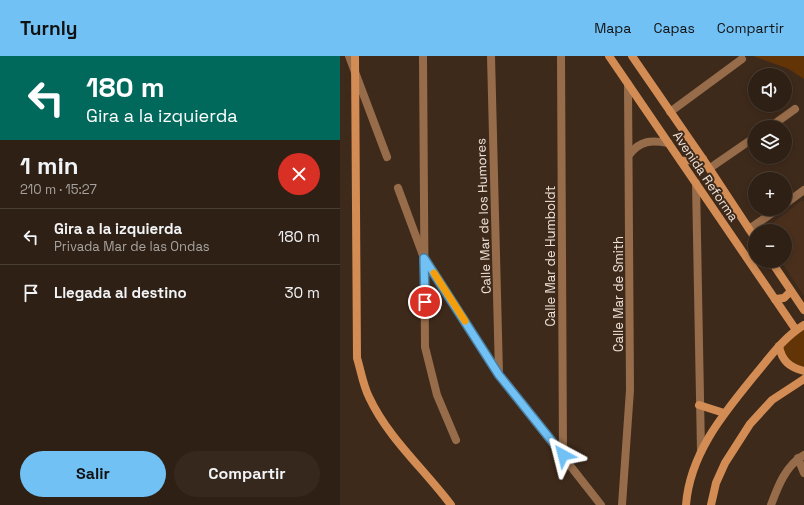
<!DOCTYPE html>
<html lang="es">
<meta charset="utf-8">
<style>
body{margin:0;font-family:"Space Grotesk",sans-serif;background:#36281d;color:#f1f3f6;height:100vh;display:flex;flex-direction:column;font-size:15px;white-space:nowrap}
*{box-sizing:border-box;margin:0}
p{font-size:13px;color:#a7a3a0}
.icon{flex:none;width:22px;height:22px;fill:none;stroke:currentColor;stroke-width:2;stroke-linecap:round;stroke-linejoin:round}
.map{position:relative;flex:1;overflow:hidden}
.details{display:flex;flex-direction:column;background:#2e2014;width:340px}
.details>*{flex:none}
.hud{background:#00695c;color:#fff;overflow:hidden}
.tools{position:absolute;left:408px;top:12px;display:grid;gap:8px}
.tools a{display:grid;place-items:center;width:44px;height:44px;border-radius:50%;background:#2e2014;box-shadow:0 2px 6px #0003,0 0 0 1px #493e34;font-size:20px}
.pin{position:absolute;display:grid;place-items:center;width:34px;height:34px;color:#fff;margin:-17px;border:2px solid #fff;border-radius:50%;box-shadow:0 1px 4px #0007}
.me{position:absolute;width:44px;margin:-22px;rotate:322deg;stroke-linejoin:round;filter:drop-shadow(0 0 3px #0008)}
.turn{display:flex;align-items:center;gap:14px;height:84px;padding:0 20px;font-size:18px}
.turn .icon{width:52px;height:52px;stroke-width:2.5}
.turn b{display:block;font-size:28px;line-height:34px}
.round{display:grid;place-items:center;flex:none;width:42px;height:42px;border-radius:21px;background:#36281d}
.head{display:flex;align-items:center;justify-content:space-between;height:68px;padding:0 20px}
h1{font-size:24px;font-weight:600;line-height:30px}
.primary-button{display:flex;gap:8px;margin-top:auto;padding:8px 20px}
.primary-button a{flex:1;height:46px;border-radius:24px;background:#71c1f5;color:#111;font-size:16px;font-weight:600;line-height:46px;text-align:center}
.primary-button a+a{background:#36281d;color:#f1f3f6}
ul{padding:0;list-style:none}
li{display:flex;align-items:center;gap:12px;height:56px;padding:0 20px;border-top:1px solid #493e34}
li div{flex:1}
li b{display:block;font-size:15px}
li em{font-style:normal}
header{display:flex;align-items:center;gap:24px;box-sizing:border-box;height:56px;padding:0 20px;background:#71c1f5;color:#111}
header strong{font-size:19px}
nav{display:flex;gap:22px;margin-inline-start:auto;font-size:14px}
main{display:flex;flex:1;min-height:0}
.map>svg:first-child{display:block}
.built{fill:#4a301c}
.green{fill:#633406}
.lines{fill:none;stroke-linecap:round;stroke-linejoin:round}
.street{stroke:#976c4a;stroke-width:8}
.secondary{stroke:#d28c54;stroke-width:8}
.route-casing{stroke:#497d9f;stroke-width:10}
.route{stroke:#71c1f5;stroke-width:7}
.slow{stroke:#f59e0b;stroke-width:7}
.labels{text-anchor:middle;stroke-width:4;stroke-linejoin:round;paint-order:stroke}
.street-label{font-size:13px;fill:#efe2d8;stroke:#3e2a1b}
</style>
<header>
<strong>Turnly</strong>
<nav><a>Mapa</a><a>Capas</a><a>Compartir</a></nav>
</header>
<main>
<section class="details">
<div class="hud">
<div class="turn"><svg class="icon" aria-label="left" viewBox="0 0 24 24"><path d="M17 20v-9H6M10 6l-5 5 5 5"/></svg><div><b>180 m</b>Gira a la izquierda</div></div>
</div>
<div class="head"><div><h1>1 min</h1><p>210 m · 15:27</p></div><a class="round" style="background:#d93025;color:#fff"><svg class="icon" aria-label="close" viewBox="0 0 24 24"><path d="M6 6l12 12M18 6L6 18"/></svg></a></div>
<ul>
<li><svg class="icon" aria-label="left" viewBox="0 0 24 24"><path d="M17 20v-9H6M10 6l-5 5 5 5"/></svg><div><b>Gira a la izquierda</b><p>Privada Mar de las Ondas</p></div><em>180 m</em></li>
<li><svg class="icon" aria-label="arrive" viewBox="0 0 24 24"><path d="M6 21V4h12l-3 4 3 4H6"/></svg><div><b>Llegada al destino</b></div><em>30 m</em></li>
</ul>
<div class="primary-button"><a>Salir</a><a>Compartir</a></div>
</section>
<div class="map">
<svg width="464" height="449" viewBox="0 0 464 449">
<rect width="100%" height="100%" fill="#3e2a1b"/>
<path class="built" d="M 461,145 L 464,145 L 464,240 L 441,205 L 445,205 L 445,175 L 422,175 Z"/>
<g class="green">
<path d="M 413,0 L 464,0 L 464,23 L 449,13 Z"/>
<path d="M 464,271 L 464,310 L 454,310 L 445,303 L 442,290 Z"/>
</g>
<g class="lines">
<g class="street">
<path d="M 9,0 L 47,101"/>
<path d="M 83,0 L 85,291 L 97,339 L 116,384"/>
<path d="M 151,0 L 159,318"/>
<path d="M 221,0 L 223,399"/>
<path d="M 330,56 L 402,3"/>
<path d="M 430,71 L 455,53"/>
<path d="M 289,99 C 300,84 312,84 328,87"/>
<path d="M 370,112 L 415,81"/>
<path d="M 356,127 L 361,395"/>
<path d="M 58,132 L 84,202 L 159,319 L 261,449"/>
<path d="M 445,148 L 464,134"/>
<path d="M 409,173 L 438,153"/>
<path d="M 458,402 L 464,417"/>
<path d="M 282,449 L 290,334 L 288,28"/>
<path d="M 431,449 C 438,430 446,409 464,399"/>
</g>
<g class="secondary">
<path d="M 15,0 L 17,302 C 21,315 23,329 29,341 C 48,382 84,413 111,449"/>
<path d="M 269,0 L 456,274"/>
<path d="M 292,0 L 363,103 L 415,182"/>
<path d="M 341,105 L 363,103"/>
<path d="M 431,205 L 464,254"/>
<path d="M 435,243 L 444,242 L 451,235"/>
<path d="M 439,290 C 442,305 449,311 464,315"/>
<path d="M 359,349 L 384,357"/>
<path d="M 346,449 C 350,397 384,357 415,319 C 430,301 444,281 464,269"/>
<path d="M 371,449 L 376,427 L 385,407 L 410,368 L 432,344 L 464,323"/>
</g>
</g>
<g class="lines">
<defs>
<path id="route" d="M 85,246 L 84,202 L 159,319 L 223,399"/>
</defs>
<use href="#route" class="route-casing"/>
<use href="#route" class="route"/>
<path class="slow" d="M 94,217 L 125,265"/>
</g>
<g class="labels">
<g class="street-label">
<text transform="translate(366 120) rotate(56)" y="5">Avenida Reforma</text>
<text transform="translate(143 160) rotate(-92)" y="5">Calle Mar de los Humores</text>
<text transform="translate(210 200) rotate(-90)" y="5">Calle Mar de Humboldt</text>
<text transform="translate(278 238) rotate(-90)" y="5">Calle Mar de Smith</text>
</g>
</g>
</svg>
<div class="tools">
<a><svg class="icon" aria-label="sound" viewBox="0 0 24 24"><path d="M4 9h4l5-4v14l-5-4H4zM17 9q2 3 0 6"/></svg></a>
<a><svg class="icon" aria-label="layers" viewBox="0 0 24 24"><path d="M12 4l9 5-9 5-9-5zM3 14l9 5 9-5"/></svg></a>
<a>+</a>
<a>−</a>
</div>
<div class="pin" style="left:85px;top:246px;background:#d93025"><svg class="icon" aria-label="arrive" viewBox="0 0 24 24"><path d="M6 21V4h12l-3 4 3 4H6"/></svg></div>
<svg class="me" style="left:223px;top:399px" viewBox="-20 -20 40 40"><path d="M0-17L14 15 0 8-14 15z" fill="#71c1f5" stroke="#fff" stroke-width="4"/></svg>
</div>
</main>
